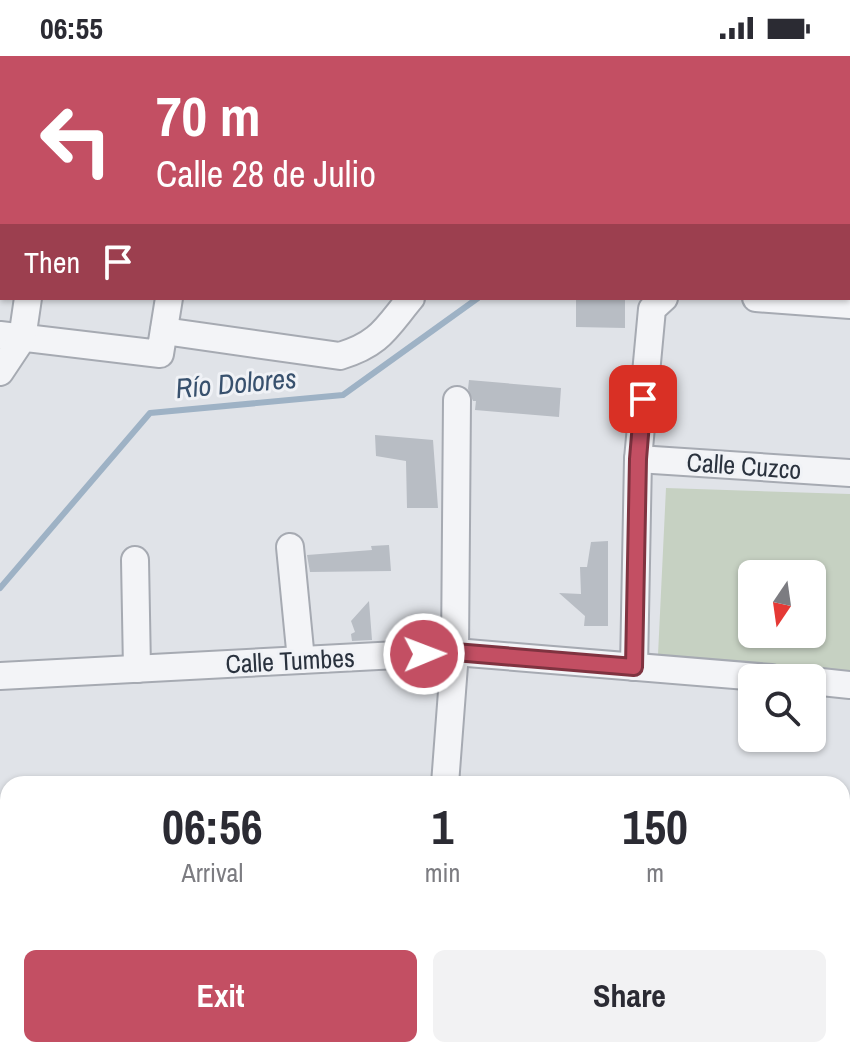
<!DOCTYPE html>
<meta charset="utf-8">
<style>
body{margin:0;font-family:"Archivo Narrow",sans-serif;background:#f2f2f3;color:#2b2b33;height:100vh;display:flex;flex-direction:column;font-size:30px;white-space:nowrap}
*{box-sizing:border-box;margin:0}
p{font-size:26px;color:#7c7c81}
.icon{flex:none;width:44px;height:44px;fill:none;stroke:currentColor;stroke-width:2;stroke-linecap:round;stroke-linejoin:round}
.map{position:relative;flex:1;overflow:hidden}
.details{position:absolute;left:0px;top:720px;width:850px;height:282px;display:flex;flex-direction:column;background:#fff;border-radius:24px 24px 0 0;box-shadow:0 2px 6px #0004}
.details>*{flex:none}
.hud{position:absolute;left:0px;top:0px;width:850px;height:244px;box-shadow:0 2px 6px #0004;background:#c34f63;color:#fff;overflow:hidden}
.needle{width:52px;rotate:193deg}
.tools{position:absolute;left:738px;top:504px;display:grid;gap:16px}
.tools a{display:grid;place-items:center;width:88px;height:88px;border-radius:12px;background:#fff;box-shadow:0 2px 6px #0004;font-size:40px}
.pin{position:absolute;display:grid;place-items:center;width:68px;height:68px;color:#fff;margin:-34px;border-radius:16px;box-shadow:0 4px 12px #0006}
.me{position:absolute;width:88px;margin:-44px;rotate:89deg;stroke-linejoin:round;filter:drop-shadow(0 0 6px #0008)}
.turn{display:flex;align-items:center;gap:28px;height:168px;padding:0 24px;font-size:36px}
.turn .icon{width:104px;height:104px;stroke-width:2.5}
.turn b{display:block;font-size:56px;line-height:68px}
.then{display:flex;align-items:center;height:76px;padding:0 24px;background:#0003;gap:16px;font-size:30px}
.eta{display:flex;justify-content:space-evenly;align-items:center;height:136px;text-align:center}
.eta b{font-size:48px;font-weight:800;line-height:56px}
.action{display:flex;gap:16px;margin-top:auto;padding:16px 24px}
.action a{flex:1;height:92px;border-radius:12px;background:#c34f63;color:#fff;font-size:32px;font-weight:800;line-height:92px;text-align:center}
.action a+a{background:#f2f2f3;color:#2b2b33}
.status{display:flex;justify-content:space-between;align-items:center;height:56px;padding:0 40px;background:#fff;direction:ltr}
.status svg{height:22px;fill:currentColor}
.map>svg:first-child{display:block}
.green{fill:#c6d1c2;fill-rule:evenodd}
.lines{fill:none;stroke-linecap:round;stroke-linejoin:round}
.stream{stroke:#9eb2c5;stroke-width:6}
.building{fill:#b8bdc4}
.service-casing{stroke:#a6aab2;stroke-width:16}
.minor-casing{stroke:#a6aab2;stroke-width:30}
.tertiary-casing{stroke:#a6aab2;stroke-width:36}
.path{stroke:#bbbec3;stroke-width:4;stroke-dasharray:6 6;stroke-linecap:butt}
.service{stroke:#f3f4f7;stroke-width:12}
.minor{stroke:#f3f4f7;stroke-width:26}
.tertiary{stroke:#f3f4f7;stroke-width:32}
.secondary{stroke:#fff;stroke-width:36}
.route-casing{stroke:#7f3340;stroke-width:20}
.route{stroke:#c34f63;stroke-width:14}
.labels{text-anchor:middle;stroke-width:6;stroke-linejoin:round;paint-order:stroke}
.street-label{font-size:26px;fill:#2a323e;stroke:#f0f2f6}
.water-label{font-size:28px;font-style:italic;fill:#38516e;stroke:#f0f2f6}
</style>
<div class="status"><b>06:55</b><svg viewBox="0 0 49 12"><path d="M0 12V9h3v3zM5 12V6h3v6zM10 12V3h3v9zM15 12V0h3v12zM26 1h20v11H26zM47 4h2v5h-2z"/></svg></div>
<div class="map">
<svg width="850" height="1001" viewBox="0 0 850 1001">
<rect width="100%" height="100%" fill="#e0e3e8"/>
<path class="green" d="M 666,432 L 850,438 L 850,617 L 658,599 ZM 752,518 L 812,518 L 812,578 L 752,578 Z"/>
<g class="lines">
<g class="stream">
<path d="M 848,38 L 850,37"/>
<path d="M 0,532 L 150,357 L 343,339 L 478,242"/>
</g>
</g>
<g class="building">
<path d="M 576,242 L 625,243 L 625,272 L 576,271 Z"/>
<path d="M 469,324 L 561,332 L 559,361 L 475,354 L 476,345 L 473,345 L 468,333 Z"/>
<path d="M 375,379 L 433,384 L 438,452 L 407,452 L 406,405 L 376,400 Z"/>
<path d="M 608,485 L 608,570 L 584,570 L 585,560 L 559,537 L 581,538 L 580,511 L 587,511 L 591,486 Z"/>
<path d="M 389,489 L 391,515 L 310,516 L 307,499 L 372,494 L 371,490 Z"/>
<path d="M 369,545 L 372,584 L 352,585 L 351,578 L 355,576 L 351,565 Z"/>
</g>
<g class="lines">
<defs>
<path id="service" d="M 777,0 L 780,2"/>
<g id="minor">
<path d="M 815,2 L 816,0"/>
<path d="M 756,242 L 850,249"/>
<path d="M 164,275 L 340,300 C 380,288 386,272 411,242"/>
<path d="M 0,279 L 160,298 L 169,242"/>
<path d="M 0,316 L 22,283 L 28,242"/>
<path d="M 638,403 L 850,417"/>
<path d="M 290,491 L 301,604"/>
<path d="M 135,504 L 137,613"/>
<path d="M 634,611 L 638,403 L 652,253 L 664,242"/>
<path d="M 0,620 L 455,596 L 771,622"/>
<path d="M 812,625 L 850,629"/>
<path d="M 445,728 L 455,596 L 457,344"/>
<path d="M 0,823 L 8,823"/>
<path d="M 842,879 L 850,880"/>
<path d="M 11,994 L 11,1001"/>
<path d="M 426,1001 L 426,994"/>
</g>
<path id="tertiary" d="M 586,0 L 586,2"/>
</defs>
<use href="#service" class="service-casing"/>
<use href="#minor" class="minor-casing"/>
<use href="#tertiary" class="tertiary-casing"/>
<path class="path" d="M 848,35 L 850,36"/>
<use href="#service" class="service"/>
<use href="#minor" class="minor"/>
<use href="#tertiary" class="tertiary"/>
<g class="secondary">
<path d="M 622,2 L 623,0"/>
<path d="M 0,106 L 2,106"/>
</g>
</g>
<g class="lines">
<defs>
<path id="route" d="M 424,598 L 455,596 L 634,611 L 638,403 L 643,343"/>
</defs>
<use href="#route" class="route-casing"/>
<use href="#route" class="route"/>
</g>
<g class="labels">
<g class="street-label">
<text transform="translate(744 410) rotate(4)" y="9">Calle Cuzco</text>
<text transform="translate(290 605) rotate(-3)" y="9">Calle Tumbes</text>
</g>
<g class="water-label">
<text transform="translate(236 327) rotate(-5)" y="10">Río Dolores</text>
</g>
</g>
</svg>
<div class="tools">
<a><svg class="needle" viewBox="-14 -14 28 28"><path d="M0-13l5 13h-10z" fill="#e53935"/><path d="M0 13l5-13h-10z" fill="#7c7c81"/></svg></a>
<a><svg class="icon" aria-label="search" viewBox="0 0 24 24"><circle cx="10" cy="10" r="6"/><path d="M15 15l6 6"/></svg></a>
</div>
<div class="pin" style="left:643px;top:343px;background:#d93025"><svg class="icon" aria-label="arrive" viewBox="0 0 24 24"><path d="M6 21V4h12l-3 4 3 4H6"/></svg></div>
<svg class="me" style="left:424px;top:598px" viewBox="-20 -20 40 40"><circle r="17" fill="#c34f63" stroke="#fff" stroke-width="3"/><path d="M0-11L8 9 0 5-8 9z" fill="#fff"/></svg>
<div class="hud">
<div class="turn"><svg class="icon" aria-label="left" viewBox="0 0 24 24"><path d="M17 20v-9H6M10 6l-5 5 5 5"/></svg><div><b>70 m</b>Calle 28 de Julio</div></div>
<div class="then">Then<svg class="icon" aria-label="arrive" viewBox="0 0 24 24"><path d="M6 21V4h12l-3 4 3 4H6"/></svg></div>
</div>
<section class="details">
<div class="eta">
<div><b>06:56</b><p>Arrival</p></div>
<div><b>1</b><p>min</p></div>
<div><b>150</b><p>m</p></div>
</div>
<div class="action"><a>Exit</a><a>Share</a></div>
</section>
</div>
